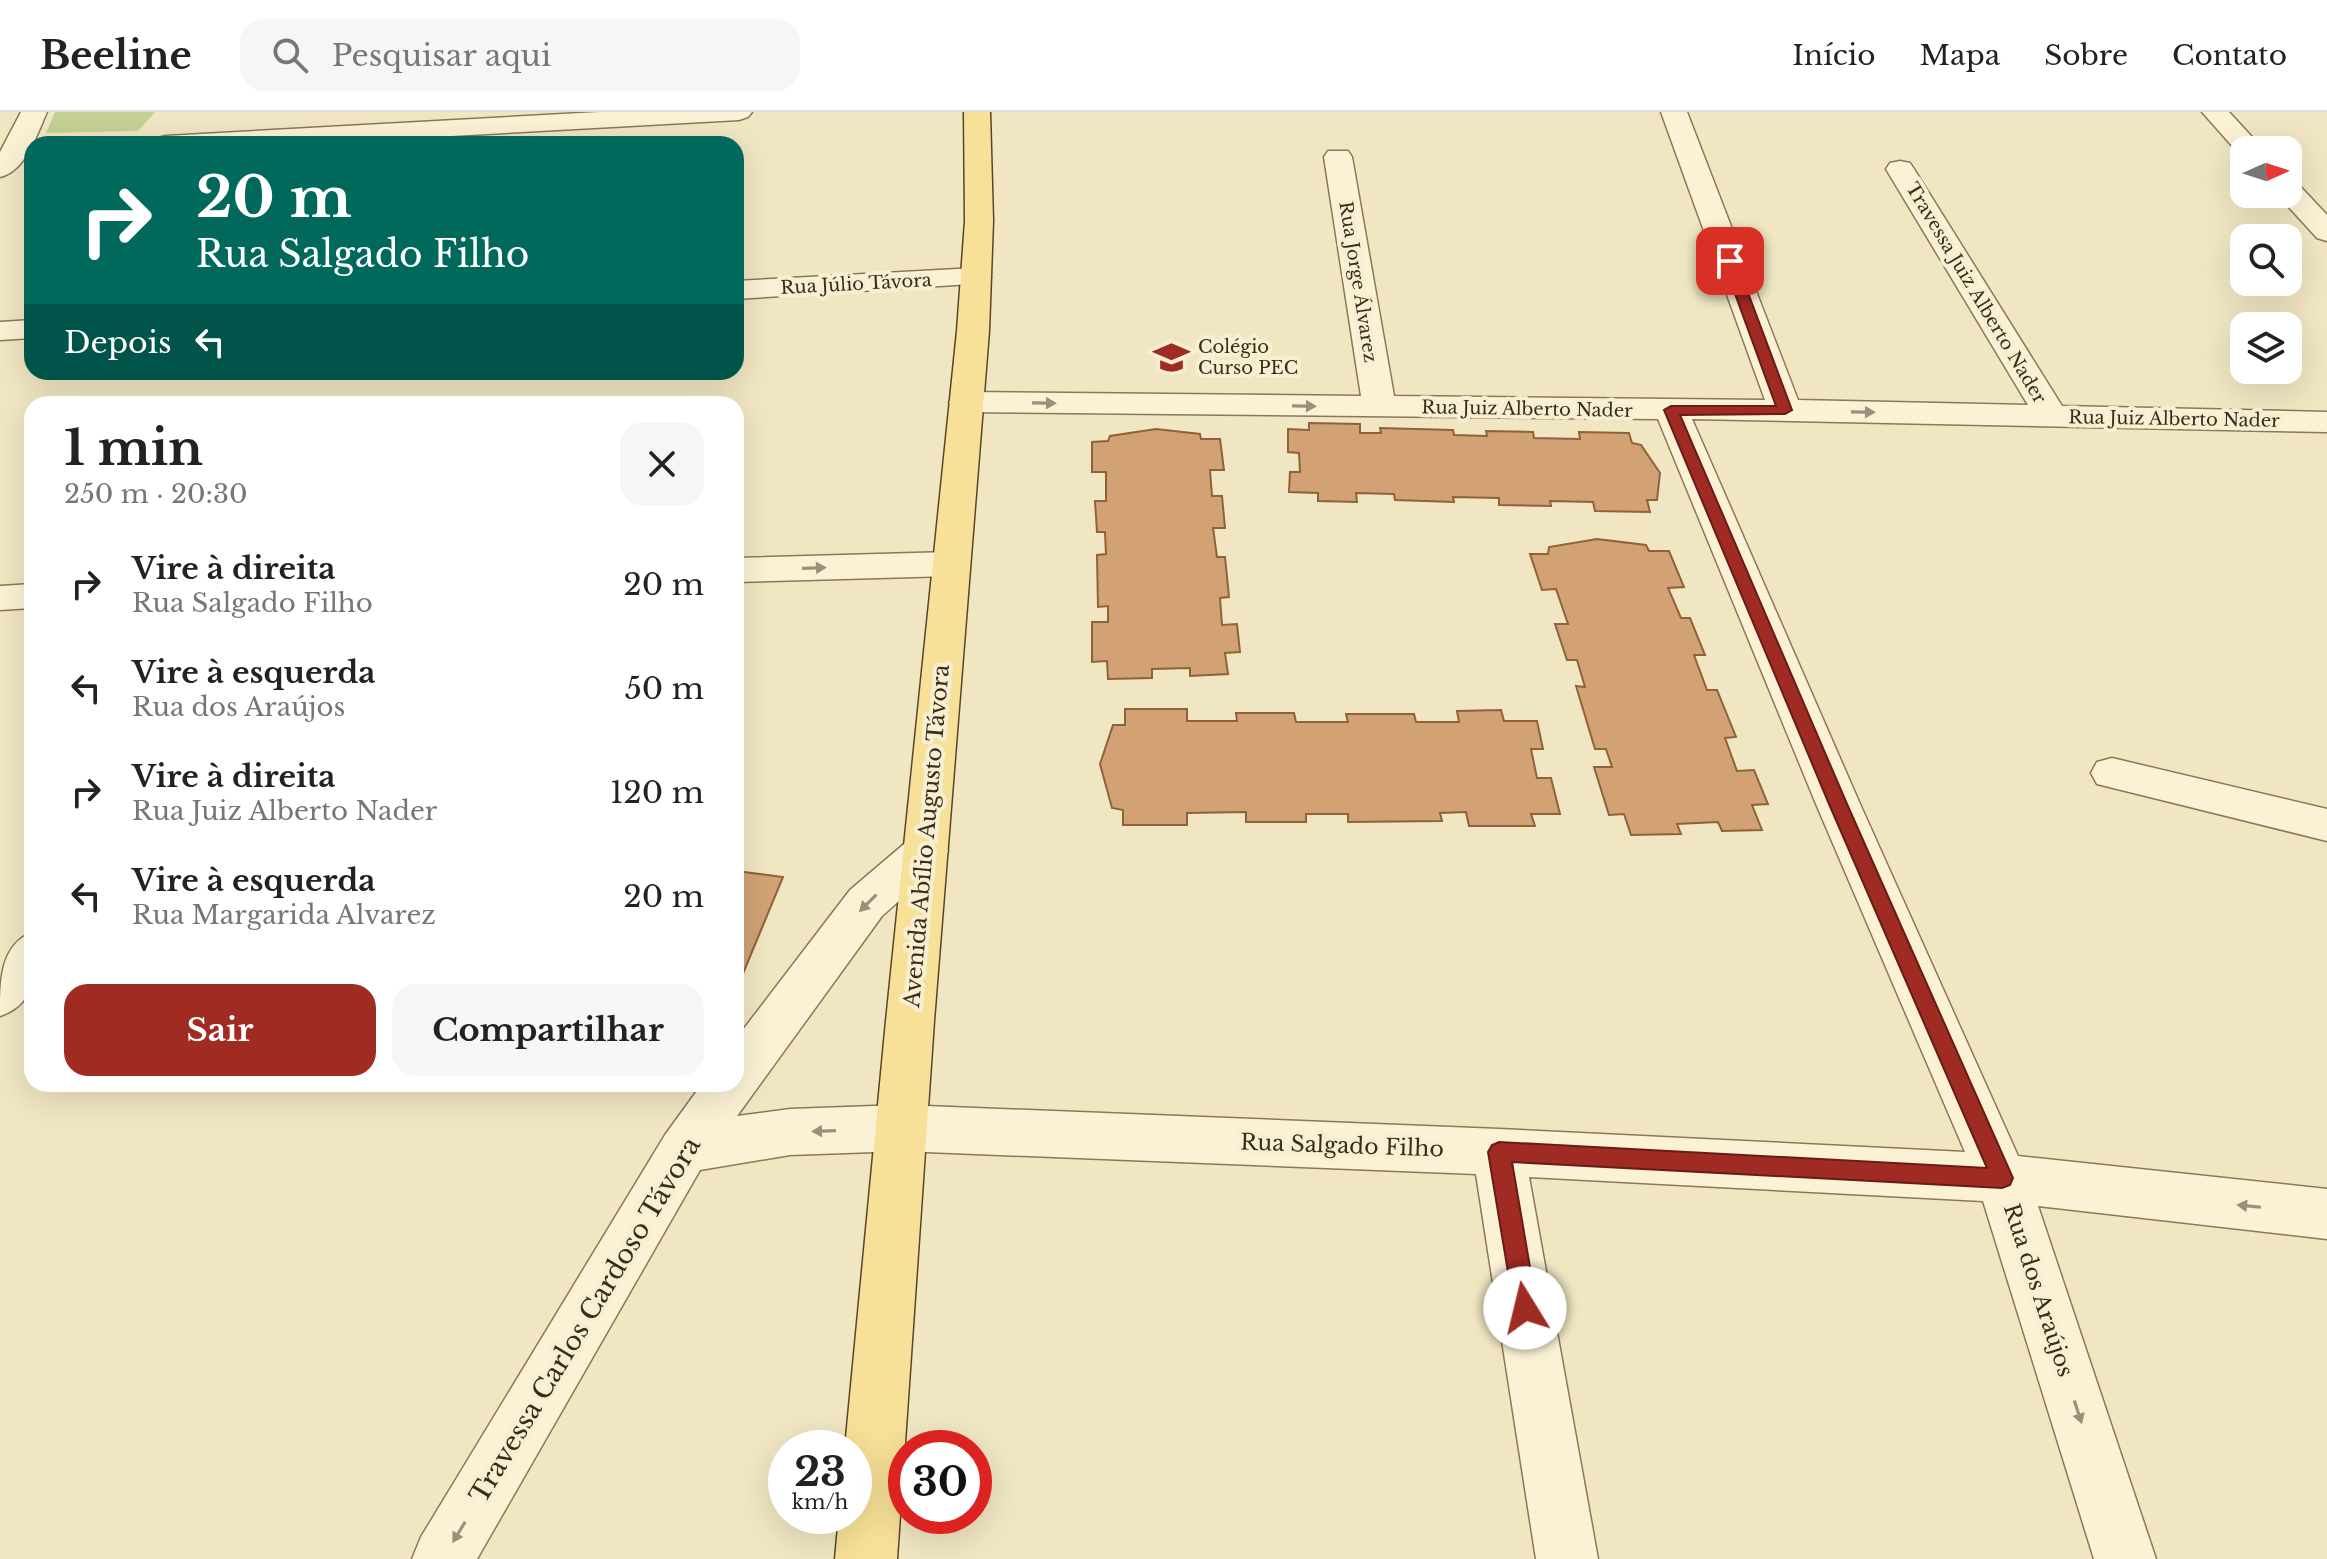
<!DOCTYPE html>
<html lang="pt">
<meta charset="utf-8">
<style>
body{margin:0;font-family:"Libre Baskerville",serif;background:#f6f6f6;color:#222;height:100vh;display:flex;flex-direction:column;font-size:30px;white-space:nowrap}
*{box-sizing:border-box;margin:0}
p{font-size:26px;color:#767676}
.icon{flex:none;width:44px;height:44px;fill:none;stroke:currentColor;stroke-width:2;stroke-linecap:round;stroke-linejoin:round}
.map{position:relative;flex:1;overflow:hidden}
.sheet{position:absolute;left:24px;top:284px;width:720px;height:696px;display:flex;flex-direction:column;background:#fff;border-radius:24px;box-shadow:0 8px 32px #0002}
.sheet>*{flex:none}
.guide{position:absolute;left:24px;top:24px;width:720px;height:244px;border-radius:24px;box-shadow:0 8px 32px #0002;background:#00695c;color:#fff;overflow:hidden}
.needle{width:52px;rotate:87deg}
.fabs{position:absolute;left:2230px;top:24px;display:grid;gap:16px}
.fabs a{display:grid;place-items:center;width:72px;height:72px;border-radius:16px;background:#fff;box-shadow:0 8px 32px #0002;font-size:40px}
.speed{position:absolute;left:768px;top:1318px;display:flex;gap:16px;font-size:40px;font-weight:700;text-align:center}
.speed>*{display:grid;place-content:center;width:104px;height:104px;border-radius:50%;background:#fff;box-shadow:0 8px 32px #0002;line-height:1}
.speed small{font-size:20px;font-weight:400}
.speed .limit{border:12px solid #d22;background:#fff;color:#111}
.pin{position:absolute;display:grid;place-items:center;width:68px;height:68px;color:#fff;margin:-34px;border-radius:16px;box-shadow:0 4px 12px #0006}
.me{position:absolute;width:88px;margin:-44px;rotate:351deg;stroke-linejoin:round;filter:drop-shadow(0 0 6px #0008)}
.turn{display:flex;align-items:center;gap:28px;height:168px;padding:0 40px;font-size:36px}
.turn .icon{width:104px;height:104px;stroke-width:2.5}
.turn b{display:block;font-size:56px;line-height:68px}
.then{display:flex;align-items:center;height:76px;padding:0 40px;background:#0003;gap:16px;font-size:30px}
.round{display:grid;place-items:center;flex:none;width:84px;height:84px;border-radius:24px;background:#f6f6f6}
.summary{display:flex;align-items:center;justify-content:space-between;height:136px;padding:0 40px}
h1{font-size:48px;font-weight:700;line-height:60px}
.cta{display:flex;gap:16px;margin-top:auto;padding:16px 40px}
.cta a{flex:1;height:92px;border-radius:24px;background:#9f2b23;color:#fff;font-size:32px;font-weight:700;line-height:92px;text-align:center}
.cta a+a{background:#f6f6f6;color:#222}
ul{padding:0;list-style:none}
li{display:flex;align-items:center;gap:24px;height:104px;padding:0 40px}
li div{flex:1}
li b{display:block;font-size:30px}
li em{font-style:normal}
header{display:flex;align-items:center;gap:48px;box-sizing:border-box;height:112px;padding:0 40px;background:#fff;border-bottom:2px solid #e0e0e0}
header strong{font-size:38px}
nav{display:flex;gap:44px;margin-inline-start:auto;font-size:28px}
.search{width:560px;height:72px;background:#f6f6f6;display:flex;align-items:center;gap:20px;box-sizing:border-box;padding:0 28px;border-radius:24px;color:#767676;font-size:30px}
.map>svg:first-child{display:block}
.green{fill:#c5d095}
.building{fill:#d2a275;stroke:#8d623c;stroke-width:2}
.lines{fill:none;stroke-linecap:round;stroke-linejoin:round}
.street-casing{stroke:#8c7758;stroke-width:3}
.primary-casing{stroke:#5a442c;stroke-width:3}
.street{fill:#fbf2d6;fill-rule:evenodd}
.primary{fill:#f7e097;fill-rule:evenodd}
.oneway{fill:#9b907a}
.route{fill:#9f2b23;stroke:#671c17;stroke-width:2}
.labels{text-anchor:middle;stroke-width:8;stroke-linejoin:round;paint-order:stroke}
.far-street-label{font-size:18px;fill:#3b2d1d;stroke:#f8efd2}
.far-poi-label{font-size:18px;fill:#3b2d1d;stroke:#f8efd2;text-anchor:start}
.street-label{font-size:22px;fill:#3b2d1d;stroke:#f8efd2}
.near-street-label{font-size:26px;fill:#3b2d1d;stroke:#f8efd2}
</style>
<header>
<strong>Beeline</strong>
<div class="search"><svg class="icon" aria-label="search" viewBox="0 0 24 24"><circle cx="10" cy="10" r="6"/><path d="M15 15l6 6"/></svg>Pesquisar aqui</div>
<nav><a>Início</a><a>Mapa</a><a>Sobre</a><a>Contato</a></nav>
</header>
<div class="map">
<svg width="2327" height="1447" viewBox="0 0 2327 1447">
<rect width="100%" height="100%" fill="#f1e6c2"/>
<path class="green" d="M 55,0 L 155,0 L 138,19 L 46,21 Z"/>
<g class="building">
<path d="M 1309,311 L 1360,312 L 1360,321 L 1381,321 L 1380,316 L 1453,318 L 1454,323 L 1487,324 L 1486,319 L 1533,320 L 1534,326 L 1580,327 L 1579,320 L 1629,321 L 1632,331 L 1641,333 L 1660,361 L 1657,388 L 1647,388 L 1650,400 L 1595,399 L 1593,390 L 1550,389 L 1551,394 L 1499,393 L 1499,386 L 1453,385 L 1454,390 L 1395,388 L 1394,382 L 1356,381 L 1357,390 L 1318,389 L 1318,381 L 1289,380 L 1290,360 L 1300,360 L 1299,341 L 1288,340 L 1288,317 L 1309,318 Z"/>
<path d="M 1156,317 L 1200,322 L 1201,327 L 1220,327 L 1224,358 L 1210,358 L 1212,384 L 1222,384 L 1225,416 L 1213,416 L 1217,445 L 1225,445 L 1229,485 L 1220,486 L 1222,513 L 1237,512 L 1240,540 L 1225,541 L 1228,562 L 1190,564 L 1190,556 L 1152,557 L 1152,566 L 1108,567 L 1107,549 L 1092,550 L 1092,510 L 1108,510 L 1108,494 L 1098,495 L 1097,443 L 1106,442 L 1105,420 L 1097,420 L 1095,389 L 1106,389 L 1106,360 L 1092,360 L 1092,330 L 1108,329 L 1110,324 Z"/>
<path d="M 1597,427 L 1646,433 L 1649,439 L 1669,439 L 1684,475 L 1668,476 L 1681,506 L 1690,506 L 1705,543 L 1694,543 L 1707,578 L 1717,578 L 1736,625 L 1725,626 L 1737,659 L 1754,658 L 1768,692 L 1752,693 L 1762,718 L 1722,719 L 1718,710 L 1677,712 L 1681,722 L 1631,723 L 1624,702 L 1609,703 L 1594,655 L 1612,655 L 1606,637 L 1595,637 L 1576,574 L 1585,575 L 1577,548 L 1567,548 L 1555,512 L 1568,512 L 1556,477 L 1542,478 L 1530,442 L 1548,442 L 1549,435 Z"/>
<path d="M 1125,597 L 1187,597 L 1187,609 L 1237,609 L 1236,601 L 1294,601 L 1296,610 L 1348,610 L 1346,602 L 1414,602 L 1416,610 L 1459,610 L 1457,599 L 1501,598 L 1504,609 L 1537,609 L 1543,637 L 1531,637 L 1537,666 L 1551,666 L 1560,702 L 1531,702 L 1535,714 L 1469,714 L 1466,700 L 1440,701 L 1442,709 L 1348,710 L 1348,702 L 1306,702 L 1306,710 L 1246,710 L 1246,700 L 1187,701 L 1187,713 L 1123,713 L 1123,698 L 1112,696 L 1100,652 L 1113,613 L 1125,613 Z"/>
<path d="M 736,759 L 783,765 L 737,876 L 736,876 Z"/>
</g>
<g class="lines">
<defs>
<g id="street">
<path d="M 21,0 L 47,0 C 37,22 26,59 0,65 L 0,40 Z"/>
<path d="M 599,0 L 752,0 L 748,5 L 739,8 L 308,32 L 153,32 L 157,26 L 166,24 Z"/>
<path d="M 1661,0 L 1687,0 L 1798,288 L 2028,293 L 1886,57 L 1890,51 L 1900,49 L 1910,51 L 1914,57 L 2062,294 L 2327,300 L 2327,320 L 1692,307 L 1860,692 L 2018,1044 L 2327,1077 L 2327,1127 L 2038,1094 L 2156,1447 L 2094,1447 L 1983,1089 L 1529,1065 L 1598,1447 L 1536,1447 L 1476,1062 L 902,1039 L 790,1043 L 700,1058 L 477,1447 L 412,1447 L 421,1425 L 665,1023 L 702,972 L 736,972 L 736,927 L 850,778 L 910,727 L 926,722 L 942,727 L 948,739 L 942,751 L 882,804 L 737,1004 L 790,997 L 902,993 L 1499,1017 L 1965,1040 L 1816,692 L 1658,307 L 966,300 L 954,297 L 949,290 L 954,283 L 966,280 L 1361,284 L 1324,45 L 1328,39 L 1348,39 L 1352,45 L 1394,284 L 1765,288 Z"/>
<path d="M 2202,0 L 2229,0 L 2264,38 L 2244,38 L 2244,44 L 2241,44 Z"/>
<path d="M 2288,70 L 2298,72 L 2327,103 L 2327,129 L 2317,126 L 2277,82 L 2288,82 Z"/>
<path d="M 976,156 L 987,159 L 991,165 L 987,171 L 736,187 L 736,169 Z"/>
<path d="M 32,208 L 32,226 L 0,228 L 0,210 Z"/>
<path d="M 950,440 L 963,444 L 969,452 L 963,460 L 950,464 L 736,470 L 736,446 Z"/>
<path d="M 32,472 L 32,496 L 0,498 L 0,474 Z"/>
<path d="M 2112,646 L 2327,697 L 2327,729 L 2097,672 L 2091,661 L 2097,650 Z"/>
<path d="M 32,820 C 32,856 41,890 0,904 C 0,868 0,834 32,820 Z"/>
</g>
<path id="primary" d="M 964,0 L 990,0 L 993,109 L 989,219 L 934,909 L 897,1447 L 835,1447 L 839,1404 L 854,1404 L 854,1336 L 845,1336 L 886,909 L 957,219 L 965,109 Z"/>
</defs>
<use href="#street" class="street-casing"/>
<use href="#primary" class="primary-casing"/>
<use href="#street" class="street"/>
<use href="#primary" class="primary"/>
</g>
<defs><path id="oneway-solid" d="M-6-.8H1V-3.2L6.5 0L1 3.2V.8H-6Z" transform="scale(2)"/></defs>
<g class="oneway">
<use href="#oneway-solid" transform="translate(1044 291) rotate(1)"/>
<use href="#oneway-solid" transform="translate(1304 294) rotate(1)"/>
<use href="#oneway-solid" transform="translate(1863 300) rotate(1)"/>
<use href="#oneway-solid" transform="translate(814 456) rotate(-2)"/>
<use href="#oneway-solid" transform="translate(868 791) rotate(135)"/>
<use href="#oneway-solid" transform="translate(824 1019) rotate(178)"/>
<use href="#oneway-solid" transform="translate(2249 1094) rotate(-174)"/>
<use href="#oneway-solid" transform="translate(2078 1300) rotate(72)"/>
<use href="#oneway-solid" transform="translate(459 1420) rotate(121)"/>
</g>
<path class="route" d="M 1730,145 L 1736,149 L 1792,298 L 1785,302 L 1680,303 L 1847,692 L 2013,1066 L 2010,1073 L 2002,1076 L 1512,1050 L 1537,1196 L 1533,1204 L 1525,1207 L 1517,1204 L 1514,1196 L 1488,1040 L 1492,1033 L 1499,1030 L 1987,1056 L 1829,692 L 1664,298 L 1671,294 L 1776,294 L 1723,149 Z"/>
<defs>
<symbol id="school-bare" viewBox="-9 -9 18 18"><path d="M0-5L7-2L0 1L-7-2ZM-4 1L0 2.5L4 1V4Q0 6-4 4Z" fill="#9f2b23" stroke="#f8efd2" stroke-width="2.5" paint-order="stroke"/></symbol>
</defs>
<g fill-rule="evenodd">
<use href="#school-bare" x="1146" y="220" width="51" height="51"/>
</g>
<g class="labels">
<g class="far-street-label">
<text transform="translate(1358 170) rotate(81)" y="6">Rua Jorge Álvarez</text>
<text transform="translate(856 172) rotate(-3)" y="6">Rua Júlio Távora</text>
<text transform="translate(1976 181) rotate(59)" y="6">Travessa Juiz Alberto Nader</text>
<text transform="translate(1527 297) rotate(1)" y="6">Rua Juiz Alberto Nader</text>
<text transform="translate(2174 307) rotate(1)" y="6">Rua Juiz Alberto Nader</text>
</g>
<g class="far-poi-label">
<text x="1198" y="241">Colégio<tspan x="1198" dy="21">Curso PEC</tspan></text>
</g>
<g class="street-label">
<text transform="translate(926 724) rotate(-85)" y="8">Avenida Abílio Augusto Távora</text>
<text transform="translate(1342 1033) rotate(2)" y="8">Rua Salgado Filho</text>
<text transform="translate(2039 1178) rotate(72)" y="8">Rua dos Araújos</text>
</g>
<g class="near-street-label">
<text transform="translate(585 1208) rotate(-59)" y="9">Travessa Carlos Cardoso Távora</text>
</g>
</g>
</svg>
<div class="fabs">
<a><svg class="needle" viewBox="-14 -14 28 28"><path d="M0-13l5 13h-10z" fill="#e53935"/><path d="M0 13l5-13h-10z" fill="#767676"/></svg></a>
<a><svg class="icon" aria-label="search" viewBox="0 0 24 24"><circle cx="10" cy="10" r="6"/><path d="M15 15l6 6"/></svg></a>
<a><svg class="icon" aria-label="layers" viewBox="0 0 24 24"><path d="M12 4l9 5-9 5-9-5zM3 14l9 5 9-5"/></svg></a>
</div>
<div class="speed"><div>23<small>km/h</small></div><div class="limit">30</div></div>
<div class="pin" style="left:1730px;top:149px;background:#d93025"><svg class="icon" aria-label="arrive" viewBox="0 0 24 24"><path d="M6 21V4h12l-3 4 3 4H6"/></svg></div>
<svg class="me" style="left:1525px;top:1196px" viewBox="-20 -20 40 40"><circle r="19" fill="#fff"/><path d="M0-13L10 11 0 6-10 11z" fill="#9f2b23"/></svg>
<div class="guide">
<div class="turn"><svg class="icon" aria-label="right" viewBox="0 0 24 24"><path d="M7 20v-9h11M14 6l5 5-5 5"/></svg><div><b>20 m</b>Rua Salgado Filho</div></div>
<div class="then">Depois<svg class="icon" aria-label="left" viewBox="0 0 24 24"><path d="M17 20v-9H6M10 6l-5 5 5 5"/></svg></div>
</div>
<section class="sheet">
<div class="summary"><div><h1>1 min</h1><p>250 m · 20:30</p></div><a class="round"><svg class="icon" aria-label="close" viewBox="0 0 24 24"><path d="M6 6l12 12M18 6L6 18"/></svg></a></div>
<ul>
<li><svg class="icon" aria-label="right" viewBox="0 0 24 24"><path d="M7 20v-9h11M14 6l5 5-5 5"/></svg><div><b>Vire à direita</b><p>Rua Salgado Filho</p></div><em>20 m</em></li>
<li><svg class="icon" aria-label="left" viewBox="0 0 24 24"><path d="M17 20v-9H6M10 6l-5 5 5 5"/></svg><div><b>Vire à esquerda</b><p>Rua dos Araújos</p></div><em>50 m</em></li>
<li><svg class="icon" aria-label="right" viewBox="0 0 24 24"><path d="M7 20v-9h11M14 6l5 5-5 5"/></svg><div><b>Vire à direita</b><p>Rua Juiz Alberto Nader</p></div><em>120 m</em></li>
<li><svg class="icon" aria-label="left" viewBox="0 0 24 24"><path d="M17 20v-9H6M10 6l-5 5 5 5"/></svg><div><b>Vire à esquerda</b><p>Rua Margarida Alvarez</p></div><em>20 m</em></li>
</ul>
<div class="cta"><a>Sair</a><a>Compartilhar</a></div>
</section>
</div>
